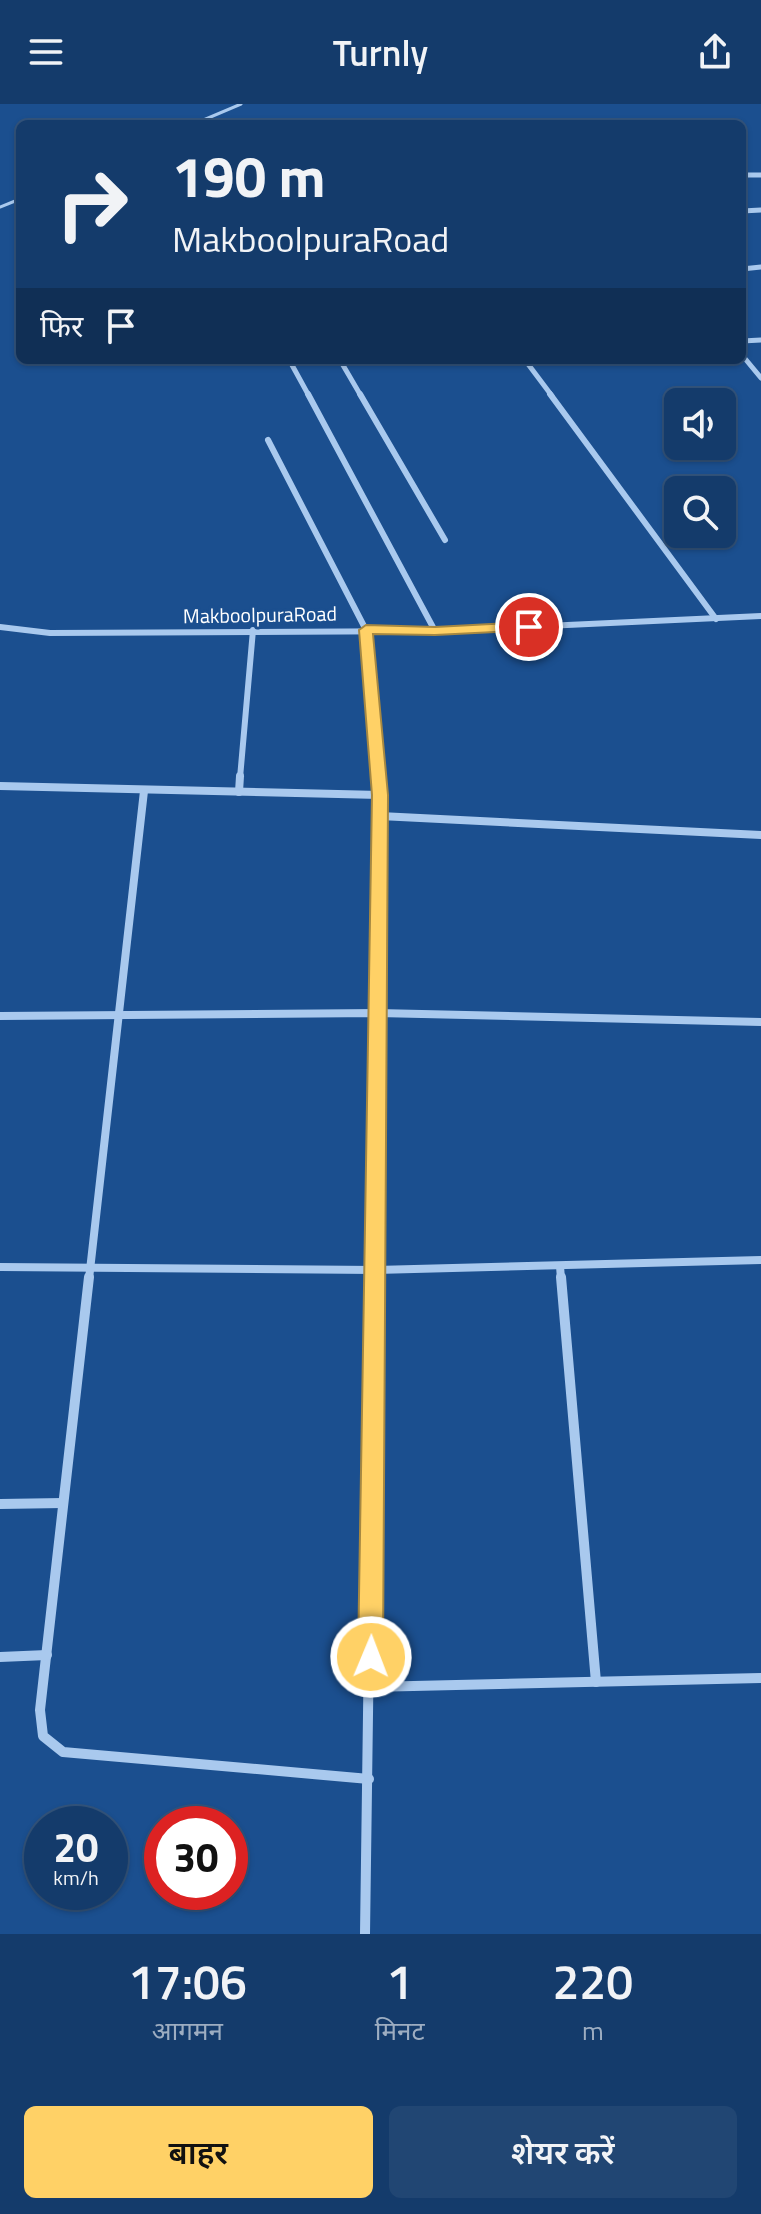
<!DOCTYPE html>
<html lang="hi">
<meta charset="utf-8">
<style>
body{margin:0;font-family:"Titillium Web","Noto Sans Devanagari",sans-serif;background:#214673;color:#f1f3f6;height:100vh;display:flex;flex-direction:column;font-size:30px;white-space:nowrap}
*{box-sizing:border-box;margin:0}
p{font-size:26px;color:#9dadc1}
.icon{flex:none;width:44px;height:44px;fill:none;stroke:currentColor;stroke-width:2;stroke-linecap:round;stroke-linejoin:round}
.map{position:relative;height:1830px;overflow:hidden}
.details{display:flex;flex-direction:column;background:#143b6b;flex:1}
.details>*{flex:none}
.banner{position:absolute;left:16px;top:16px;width:730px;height:244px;border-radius:12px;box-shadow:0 2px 6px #0004,0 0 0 2px #33557e;background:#143b6b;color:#f1f3f6;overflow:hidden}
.buttons{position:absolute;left:664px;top:284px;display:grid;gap:16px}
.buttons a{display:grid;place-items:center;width:72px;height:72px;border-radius:12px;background:#143b6b;box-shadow:0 2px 6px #0004,0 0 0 2px #33557e;font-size:40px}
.speed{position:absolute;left:24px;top:1702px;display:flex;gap:16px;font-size:40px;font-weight:700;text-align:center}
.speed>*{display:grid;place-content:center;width:104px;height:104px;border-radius:50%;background:#143b6b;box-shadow:0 2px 6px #0004,0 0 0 2px #33557e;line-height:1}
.speed small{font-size:20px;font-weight:400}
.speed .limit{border:12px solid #d22;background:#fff;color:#111}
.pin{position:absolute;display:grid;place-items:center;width:68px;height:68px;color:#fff;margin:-34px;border:4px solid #fff;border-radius:50%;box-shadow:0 2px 8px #0007}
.me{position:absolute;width:88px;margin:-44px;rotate:1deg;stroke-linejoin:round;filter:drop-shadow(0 0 6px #0008)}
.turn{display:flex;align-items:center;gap:28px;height:168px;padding:0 24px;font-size:36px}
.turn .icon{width:104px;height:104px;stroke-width:2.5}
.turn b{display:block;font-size:56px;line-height:68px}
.then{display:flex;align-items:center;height:76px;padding:0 24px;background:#0003;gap:16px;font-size:30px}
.eta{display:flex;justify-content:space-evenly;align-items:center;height:136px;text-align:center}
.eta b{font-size:48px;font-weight:600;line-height:56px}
.primary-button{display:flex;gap:16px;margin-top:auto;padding:16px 24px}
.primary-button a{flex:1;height:92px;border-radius:12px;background:#ffd166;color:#111;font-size:32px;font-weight:600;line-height:92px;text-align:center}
.primary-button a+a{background:#214673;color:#f1f3f6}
header{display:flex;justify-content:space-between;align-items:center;height:104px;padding:0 24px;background:#143b6b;font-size:36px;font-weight:600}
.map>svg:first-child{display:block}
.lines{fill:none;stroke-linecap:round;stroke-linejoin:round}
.service{stroke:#a9c9ee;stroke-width:3}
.minor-far3{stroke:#a9c9ee;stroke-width:5}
.minor-far2{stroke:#a9c9ee;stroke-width:6}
.minor-far1{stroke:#a9c9ee;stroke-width:8}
.minor{stroke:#a9c9ee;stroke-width:10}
.route{fill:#ffd166;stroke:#a68842;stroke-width:2}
.labels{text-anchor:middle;stroke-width:6;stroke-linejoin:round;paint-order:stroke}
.far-street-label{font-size:20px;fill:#fff;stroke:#1b4f8f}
</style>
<header><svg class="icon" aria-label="menu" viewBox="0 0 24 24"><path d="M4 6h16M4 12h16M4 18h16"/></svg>Turnly<svg class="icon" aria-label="share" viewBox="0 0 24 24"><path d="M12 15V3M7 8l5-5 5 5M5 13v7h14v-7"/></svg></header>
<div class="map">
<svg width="761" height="1830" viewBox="0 0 761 1830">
<rect width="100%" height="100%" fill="#1b4f8f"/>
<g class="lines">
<g class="service">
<path d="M 194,20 L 241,0"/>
<path d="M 0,103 L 20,95"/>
</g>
<g class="minor-far3">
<path d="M 742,71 L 761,71"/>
<path d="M 742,107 L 761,106"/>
<path d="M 742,165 L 761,163"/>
<path d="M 742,237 L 761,236"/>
<path d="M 742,251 L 761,274"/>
<path d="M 294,256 L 292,261 L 309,292"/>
<path d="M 340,256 L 361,292"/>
<path d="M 525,256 L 552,292"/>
</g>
<g class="minor-far2">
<path d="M 308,290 L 435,527"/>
<path d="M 360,290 L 445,436"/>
<path d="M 550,290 L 716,515"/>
<path d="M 268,336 L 366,526 L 379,674"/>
<path d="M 0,523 L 50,529 L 435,527 L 761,512"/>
<path d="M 240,674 L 253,526"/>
</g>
<g class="minor-far1">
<path d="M 0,682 L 380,691"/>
<path d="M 239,688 L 240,672"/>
<path d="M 380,712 L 761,731"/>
<path d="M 0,912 L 378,909 L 761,918"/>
<path d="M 560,1162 L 561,1175"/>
<path d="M 0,1163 L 376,1166 L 761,1156"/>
<path d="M 89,1175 L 144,687"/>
<path d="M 374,1175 L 378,672"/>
</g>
<g class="minor">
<path d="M 89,1173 L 40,1606 L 43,1632 L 63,1648 L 369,1675"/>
<path d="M 561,1173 L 596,1578"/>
<path d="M 0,1400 L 63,1399"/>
<path d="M 0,1553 L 47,1551"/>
<path d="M 370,1583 L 761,1574"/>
<path d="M 365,1830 L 374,1173"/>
</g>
</g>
<path class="route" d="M 529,518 L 536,523 L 534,526 L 435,531 L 373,530 L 388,691 L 383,1553 L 379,1561 L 371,1565 L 362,1561 L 358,1553 L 372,691 L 359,526 L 366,521 L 435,523 Z"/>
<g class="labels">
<g class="far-street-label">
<text transform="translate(260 511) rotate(-1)" y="7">MakboolpuraRoad</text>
</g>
</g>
</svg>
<div class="buttons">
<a><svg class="icon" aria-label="sound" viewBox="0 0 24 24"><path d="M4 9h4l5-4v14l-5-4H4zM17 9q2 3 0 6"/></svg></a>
<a><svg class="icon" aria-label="search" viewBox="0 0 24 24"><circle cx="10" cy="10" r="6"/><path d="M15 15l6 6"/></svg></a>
</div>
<div class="speed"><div>20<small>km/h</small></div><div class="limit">30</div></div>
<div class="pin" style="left:529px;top:523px;background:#d93025"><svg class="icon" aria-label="arrive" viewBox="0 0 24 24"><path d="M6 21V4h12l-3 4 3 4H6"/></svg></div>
<svg class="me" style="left:371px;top:1553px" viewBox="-20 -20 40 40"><circle r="17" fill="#ffd166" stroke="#fff" stroke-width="3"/><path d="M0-11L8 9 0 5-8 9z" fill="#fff"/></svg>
<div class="banner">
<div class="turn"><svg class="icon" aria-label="right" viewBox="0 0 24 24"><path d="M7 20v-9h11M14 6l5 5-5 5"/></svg><div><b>190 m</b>MakboolpuraRoad</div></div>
<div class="then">फिर<svg class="icon" aria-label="arrive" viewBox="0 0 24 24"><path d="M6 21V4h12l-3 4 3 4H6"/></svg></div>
</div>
</div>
<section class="details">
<div class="eta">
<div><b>17:06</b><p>आगमन</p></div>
<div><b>1</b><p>मिनट</p></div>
<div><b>220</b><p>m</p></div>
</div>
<div class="primary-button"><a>बाहर</a><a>शेयर करें</a></div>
</section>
